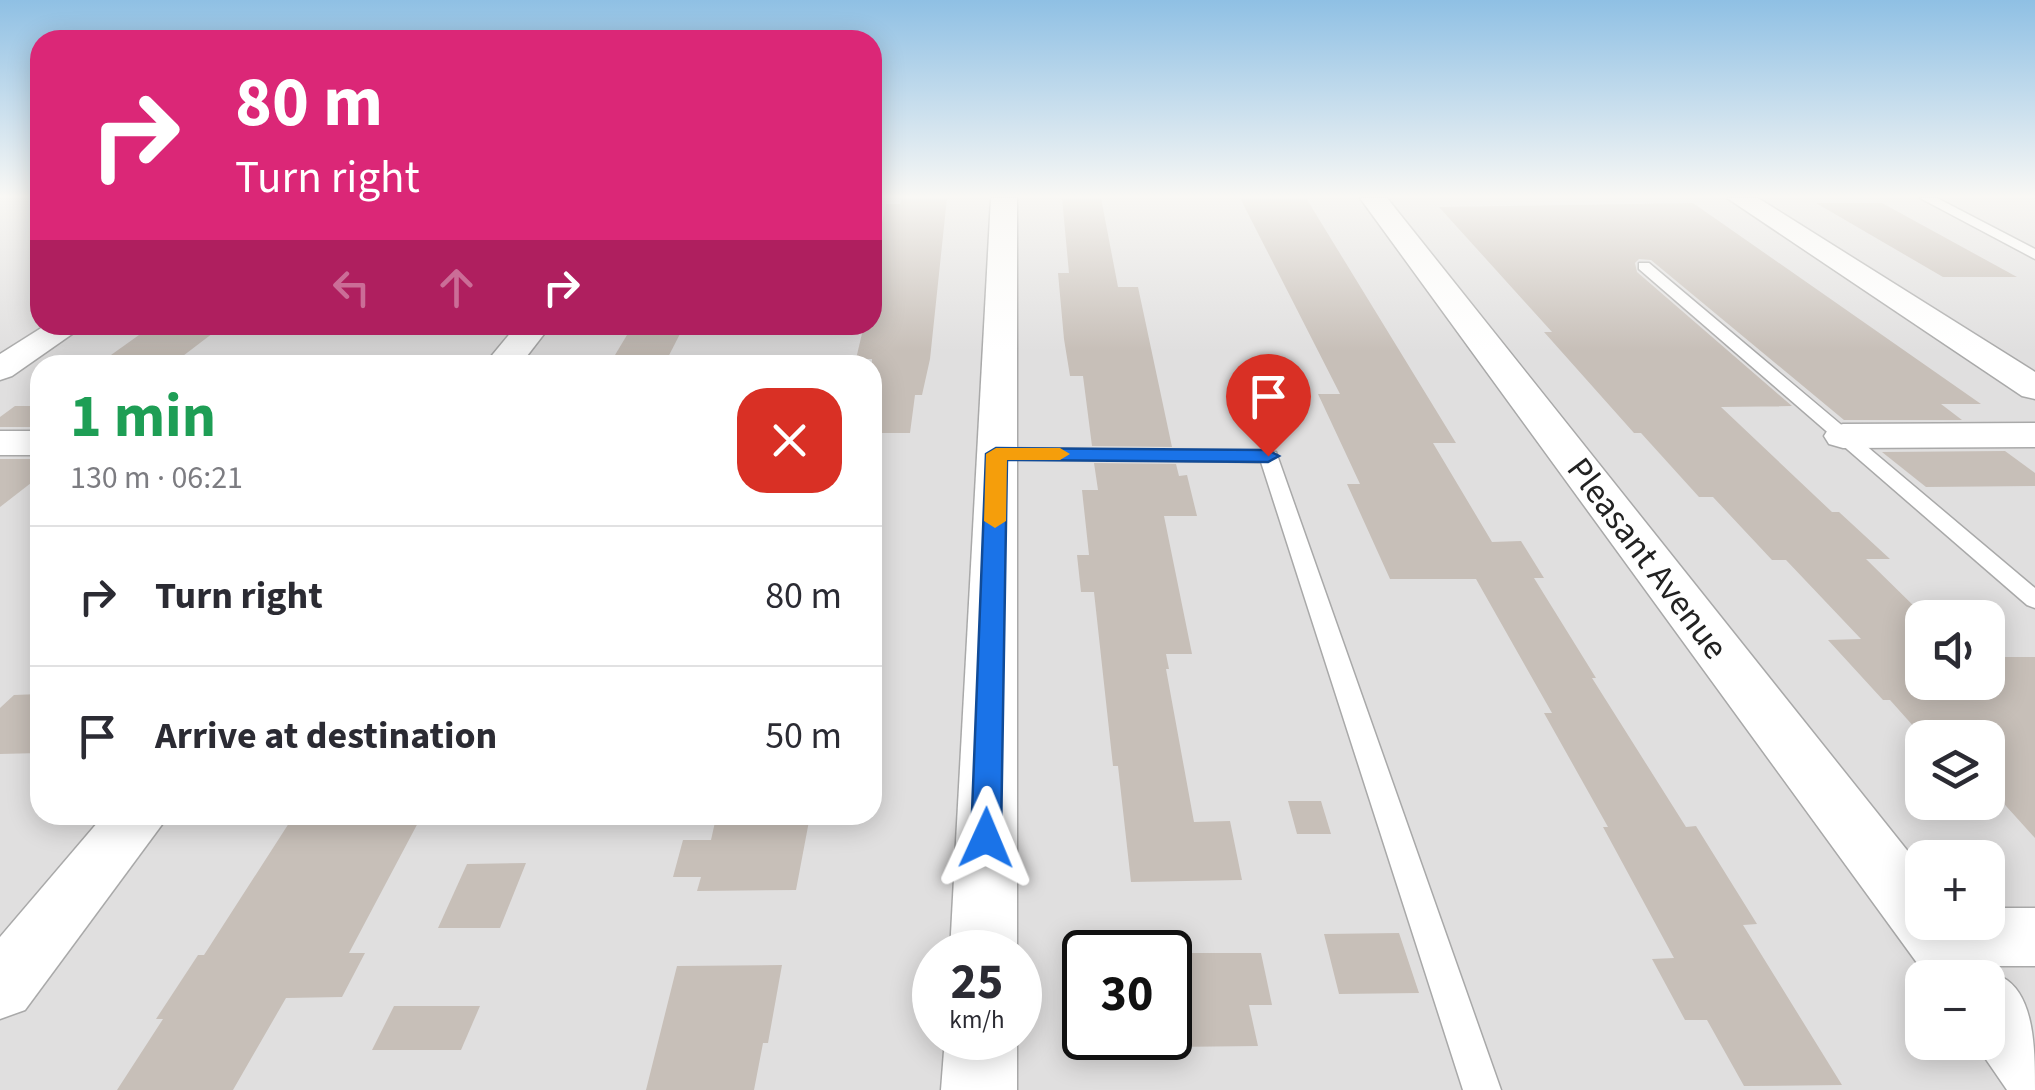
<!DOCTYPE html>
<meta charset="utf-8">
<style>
body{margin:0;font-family:"Source Sans 3",sans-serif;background:#f7f7f7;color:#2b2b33;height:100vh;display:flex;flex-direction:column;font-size:38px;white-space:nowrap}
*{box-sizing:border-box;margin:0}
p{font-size:32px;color:#7c7c81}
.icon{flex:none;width:55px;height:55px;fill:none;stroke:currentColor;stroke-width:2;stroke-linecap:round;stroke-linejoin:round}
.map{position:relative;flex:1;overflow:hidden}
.panel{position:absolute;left:30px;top:355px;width:852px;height:470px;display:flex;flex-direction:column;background:#fff;border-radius:30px;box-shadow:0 5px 25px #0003}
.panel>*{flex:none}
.banner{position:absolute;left:30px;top:30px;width:852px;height:305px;border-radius:30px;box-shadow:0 5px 25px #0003;background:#db2777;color:#fff;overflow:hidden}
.buttons{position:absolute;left:1905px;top:600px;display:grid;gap:20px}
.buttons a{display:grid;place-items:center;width:100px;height:100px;border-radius:20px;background:#fff;box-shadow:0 5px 25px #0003;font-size:50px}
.speed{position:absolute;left:912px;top:930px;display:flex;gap:20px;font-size:50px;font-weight:700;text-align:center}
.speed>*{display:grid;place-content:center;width:130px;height:130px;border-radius:50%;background:#fff;box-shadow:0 5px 25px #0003;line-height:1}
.speed small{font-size:25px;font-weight:400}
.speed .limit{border:5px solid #111;border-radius:15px;background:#fff;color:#111}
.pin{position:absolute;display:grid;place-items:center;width:85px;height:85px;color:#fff;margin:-102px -42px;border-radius:50% 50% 50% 0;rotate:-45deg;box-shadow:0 0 10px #0007}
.pin .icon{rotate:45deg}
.me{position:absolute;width:110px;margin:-55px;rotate:1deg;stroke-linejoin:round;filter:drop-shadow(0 0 8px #0008)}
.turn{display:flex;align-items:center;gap:35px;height:210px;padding:0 40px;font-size:45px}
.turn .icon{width:130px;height:130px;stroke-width:2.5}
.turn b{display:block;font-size:70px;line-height:85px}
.lanes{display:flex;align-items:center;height:95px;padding:0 40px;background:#0003;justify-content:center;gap:50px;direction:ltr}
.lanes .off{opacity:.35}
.round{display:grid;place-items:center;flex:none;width:105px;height:105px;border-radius:30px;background:#f7f7f7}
.summary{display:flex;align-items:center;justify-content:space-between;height:170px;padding:0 40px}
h1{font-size:60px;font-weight:700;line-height:75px;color:#1e9e55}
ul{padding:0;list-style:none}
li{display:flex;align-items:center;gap:30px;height:140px;padding:0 40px;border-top:2px solid #e1e1e2}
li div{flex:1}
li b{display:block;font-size:38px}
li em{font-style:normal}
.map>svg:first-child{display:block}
.residential{fill:#e0dfdf;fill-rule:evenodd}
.building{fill:#c7bfb8}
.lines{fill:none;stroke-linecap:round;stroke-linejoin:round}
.lane-casing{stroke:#a9a9a9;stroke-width:3}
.street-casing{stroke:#a9a9a9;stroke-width:3}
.lane{fill:#fff;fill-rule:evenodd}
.street{fill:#fff;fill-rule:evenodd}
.route{fill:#1a73e8;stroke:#114b97;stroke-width:2.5}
.slow{fill:#f59e0b}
.labels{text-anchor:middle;stroke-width:8;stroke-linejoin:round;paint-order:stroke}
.street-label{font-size:35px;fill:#222;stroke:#fff}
</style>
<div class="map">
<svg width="2035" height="1090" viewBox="0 0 2035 1090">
<rect width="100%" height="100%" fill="#f2efe9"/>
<path class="residential" d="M 0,198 L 40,198 L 40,325 L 872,325 L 873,198 L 2035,198 L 2035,1090 L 0,1090 ZM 40,365 L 872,365 L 872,815 L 40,815 ZM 1922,618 L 1988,618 L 1988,682 L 1922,682 ZM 1922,738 L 1988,738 L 1988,802 L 1922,802 ZM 1922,858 L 1988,858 L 1988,922 L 1922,922 ZM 935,952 L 1020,952 L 1020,1038 L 935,1038 ZM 1085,952 L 1170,952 L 1170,1038 L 1085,1038 ZM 1922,978 L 1988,978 L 1988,1042 L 1922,1042 Z"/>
<g class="building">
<path d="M 901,198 L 947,198 L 930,359 L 922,395 L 915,395 L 910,433 L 872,433 L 872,359 L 856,359 L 864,325 L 872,325 L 872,288 L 879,260 L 874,260 L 886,204 L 900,204 Z"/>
<path d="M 1062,198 L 1101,198 L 1118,287 L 1138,287 L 1172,447 L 1092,446 L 1083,376 L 1070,376 L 1064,339 L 1058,273 L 1069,273 Z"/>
<path d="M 1240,198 L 1306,198 L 1456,443 L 1433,443 L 1492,542 L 1521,541 L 1544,578 L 1534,578 L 1596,678 L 1592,678 L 1686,827 L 1696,826 L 1757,924 L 1743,925 L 1842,1085 L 1744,1086 L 1707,1020 L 1685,1020 L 1652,959 L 1674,958 L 1603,827 L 1608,827 L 1544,713 L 1552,713 L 1476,579 L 1390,579 L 1347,484 L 1360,484 L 1318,394 L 1340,394 Z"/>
<path d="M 1693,203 L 1981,404 L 1941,404 L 1962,420 L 1844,420 L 1651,260 L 1639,259 L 1635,263 L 1637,272 L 1792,406 L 1721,407 L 1832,512 L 1839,512 L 1890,559 L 1866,559 L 1922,614 L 1922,682 L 1988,682 L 1988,657 L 2035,657 L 2035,838 L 1988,786 L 1988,738 L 1924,738 L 1890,700 L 1883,700 L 1828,640 L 1861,639 L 1786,560 L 1772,560 L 1713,497 L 1699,497 L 1641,433 L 1634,433 L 1544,332 L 1552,332 L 1439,207 Z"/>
<path d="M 1816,203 L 1882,203 L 2017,277 L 1943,277 Z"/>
<path d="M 153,325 L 221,327 L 171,365 L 97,365 Z"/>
<path d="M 630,330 L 682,330 L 664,365 L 609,365 Z"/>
<path d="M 15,406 L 40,406 L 40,427 L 0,427 L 0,417 Z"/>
<path d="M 2005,451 L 2035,473 L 2035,486 L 1926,487 L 1882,452 Z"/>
<path d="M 0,459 L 40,459 L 40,476 L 0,507 Z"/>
<path d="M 1094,463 L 1176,464 L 1179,476 L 1187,475 L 1197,516 L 1164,516 L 1192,654 L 1166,654 L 1169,669 L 1166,669 L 1194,822 L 1230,821 L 1242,880 L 1131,882 L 1118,766 L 1113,766 L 1094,592 L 1081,592 L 1077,555 L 1089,555 L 1082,490 L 1098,490 Z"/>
<path d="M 40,694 L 40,753 L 0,754 L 0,708 L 14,695 Z"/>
<path d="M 1288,801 L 1321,801 L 1331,834 L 1297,834 Z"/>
<path d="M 420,819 L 349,953 L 365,953 L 342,997 L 286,998 L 233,1090 L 117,1090 L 163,1019 L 156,1019 L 198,955 L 204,955 L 291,820 Z"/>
<path d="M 809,821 L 796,890 L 697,891 L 701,877 L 673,877 L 683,840 L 711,840 L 715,822 Z"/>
<path d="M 526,863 L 500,928 L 438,928 L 467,864 Z"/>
<path d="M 1399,933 L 1419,993 L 1339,994 L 1324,934 Z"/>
<path d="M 1170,953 L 1261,953 L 1272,1005 L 1249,1005 L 1258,1046 L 1170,1047 Z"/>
<path d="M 782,965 L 768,1043 L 763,1043 L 754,1090 L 646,1090 L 677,966 Z"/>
<path d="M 394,1006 L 480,1006 L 461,1050 L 372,1050 Z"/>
</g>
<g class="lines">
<defs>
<g id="lane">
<path d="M 1920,198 L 1937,198 L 2035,249 L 2035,259 Z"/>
<path d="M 1639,263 L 1649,263 L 2035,588 L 2035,608 L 2027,605 L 1639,269 Z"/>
<path d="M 997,448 L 1276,452 L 1501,1090 L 1463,1090 L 1261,462 L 990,458 L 987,454 Z"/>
</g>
<g id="street">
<path d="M 991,198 L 1017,198 L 1017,952 L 950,952 Z"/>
<path d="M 1360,198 L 1387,198 L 1922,869 L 1922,922 L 1988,922 L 1988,908 L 2035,908 L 2035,966 L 1997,966 L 2002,977 C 2035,994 2035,1051 2035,1090 L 2007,1090 L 1974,1042 L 1988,1042 L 1988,978 L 1928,978 Z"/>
<path d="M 1727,198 L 1758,198 L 2035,372 L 2035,399 L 2022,396 Z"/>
<path d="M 46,325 L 85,325 L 12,376 L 0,380 L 0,354 Z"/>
<path d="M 517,325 L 551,325 L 520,365 L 484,365 Z"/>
<path d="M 2035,423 L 2035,447 L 1843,448 L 1829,444 L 1824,436 L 1829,428 L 1843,424 Z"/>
<rect x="0" y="431" width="40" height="24"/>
<path d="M 104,815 L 169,815 L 25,1010 L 0,1019 L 0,937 Z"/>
<path d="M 945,1038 L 1017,1038 L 1017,1090 L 941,1090 Z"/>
</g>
</defs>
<use href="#lane" class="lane-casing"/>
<use href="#street" class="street-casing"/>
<use href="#lane" class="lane"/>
<use href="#street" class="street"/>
</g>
<linearGradient id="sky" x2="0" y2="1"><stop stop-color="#8fc0e4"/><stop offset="0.56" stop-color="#f9f8f5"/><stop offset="1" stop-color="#f9f8f5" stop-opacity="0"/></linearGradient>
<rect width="2035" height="351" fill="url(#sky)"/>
<path class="route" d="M 996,448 L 1268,450 L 1279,456 L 1268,462 L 1007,460 L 1001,838 L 997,846 L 986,850 L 975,846 L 971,838 L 986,454 Z"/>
<path class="slow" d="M 996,448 L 1060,448 L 1070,454 L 1060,460 L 1007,460 L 1006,521 L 995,528 L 984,521 L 986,454 Z"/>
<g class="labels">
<g class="street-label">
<text transform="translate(1648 558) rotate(53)" y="12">Pleasant Avenue</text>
</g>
</g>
</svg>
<div class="buttons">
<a><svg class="icon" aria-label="sound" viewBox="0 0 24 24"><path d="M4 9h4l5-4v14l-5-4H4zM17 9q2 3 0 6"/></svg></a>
<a><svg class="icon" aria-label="layers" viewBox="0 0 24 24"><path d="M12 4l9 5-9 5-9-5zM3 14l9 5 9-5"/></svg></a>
<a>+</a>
<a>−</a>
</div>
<div class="speed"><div>25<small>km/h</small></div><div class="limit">30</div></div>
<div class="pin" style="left:1268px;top:456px;background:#d93025"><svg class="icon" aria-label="arrive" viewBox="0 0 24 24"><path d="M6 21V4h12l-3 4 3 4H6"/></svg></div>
<svg class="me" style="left:986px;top:838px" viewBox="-20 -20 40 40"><path d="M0-17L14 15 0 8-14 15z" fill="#1a73e8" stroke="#fff" stroke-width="4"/></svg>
<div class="banner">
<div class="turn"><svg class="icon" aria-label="right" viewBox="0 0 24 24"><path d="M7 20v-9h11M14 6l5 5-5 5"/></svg><div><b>80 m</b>Turn right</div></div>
<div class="lanes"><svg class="icon off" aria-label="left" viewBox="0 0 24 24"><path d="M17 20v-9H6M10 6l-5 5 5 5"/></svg><svg class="icon off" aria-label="ahead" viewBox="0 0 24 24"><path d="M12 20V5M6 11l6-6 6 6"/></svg><svg class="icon" aria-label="right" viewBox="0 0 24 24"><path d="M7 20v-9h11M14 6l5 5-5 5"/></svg></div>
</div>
<section class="panel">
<div class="summary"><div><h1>1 min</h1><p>130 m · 06:21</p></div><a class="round" style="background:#d93025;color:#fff"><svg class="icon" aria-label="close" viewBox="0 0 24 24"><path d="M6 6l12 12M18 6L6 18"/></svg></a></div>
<ul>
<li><svg class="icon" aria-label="right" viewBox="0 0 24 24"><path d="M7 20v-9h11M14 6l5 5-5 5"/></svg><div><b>Turn right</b></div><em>80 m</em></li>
<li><svg class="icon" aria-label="arrive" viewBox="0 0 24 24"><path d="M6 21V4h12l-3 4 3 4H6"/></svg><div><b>Arrive at destination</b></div><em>50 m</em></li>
</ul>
</section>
</div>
